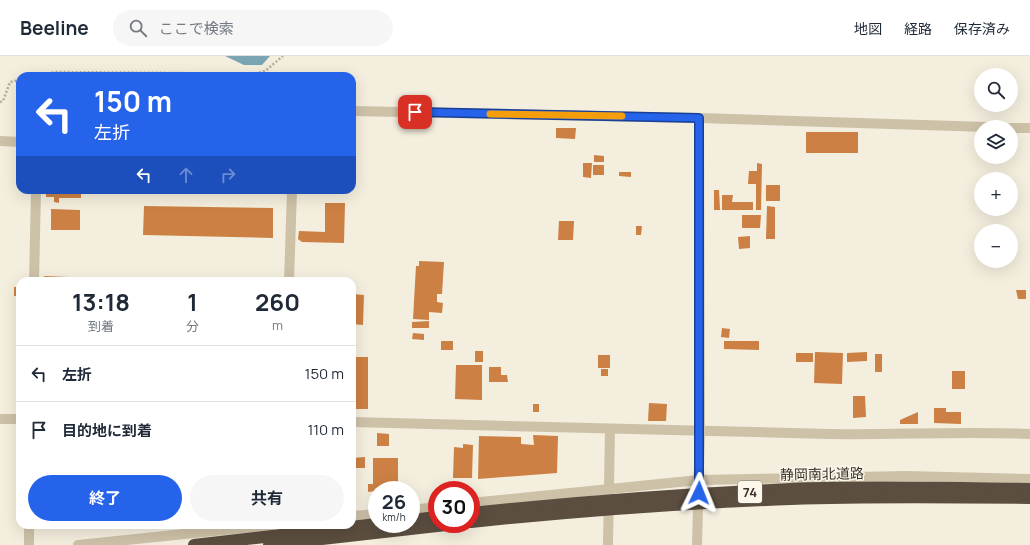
<!DOCTYPE html>
<html lang="ja">
<meta charset="utf-8">
<style>
body{margin:0;font-family:Manrope,"Noto Sans JP",sans-serif;background:#f6f6f7;color:#1f2937;height:100vh;display:flex;flex-direction:column;font-size:15px;white-space:nowrap}
*{box-sizing:border-box;margin:0}
p{font-size:13px;color:#747a83}
.icon{flex:none;width:22px;height:22px;fill:none;stroke:currentColor;stroke-width:2;stroke-linecap:round;stroke-linejoin:round}
.map{position:relative;flex:1;overflow:hidden}
.sheet{position:absolute;left:16px;top:221px;width:340px;height:252px;display:flex;flex-direction:column;background:#fff;border-radius:12px;box-shadow:0 4px 16px #0002}
.sheet>*{flex:none}
.banner{position:absolute;left:16px;top:16px;width:340px;height:122px;border-radius:12px;box-shadow:0 4px 16px #0002;background:#2563eb;color:#fff;overflow:hidden}
.buttons{position:absolute;left:974px;top:12px;display:grid;gap:8px}
.buttons a{display:grid;place-items:center;width:44px;height:44px;border-radius:50%;background:#fff;box-shadow:0 4px 16px #0002;font-size:20px}
.speed{position:absolute;left:368px;top:425px;display:flex;gap:8px;font-size:20px;font-weight:700;text-align:center}
.speed>*{display:grid;place-content:center;width:52px;height:52px;border-radius:50%;background:#fff;box-shadow:0 4px 16px #0002;line-height:1}
.speed small{font-size:10px;font-weight:400}
.speed .limit{border:6px solid #d22;background:#fff;color:#111}
.pin{position:absolute;display:grid;place-items:center;width:34px;height:34px;color:#fff;margin:-17px;border-radius:8px;box-shadow:0 2px 6px #0006}
.me{position:absolute;width:44px;margin:-22px;rotate:2deg;stroke-linejoin:round;filter:drop-shadow(0 0 3px #0008)}
.turn{display:flex;align-items:center;gap:14px;height:84px;padding:0 12px;font-size:18px}
.turn .icon{width:52px;height:52px;stroke-width:2.5}
.turn b{display:block;font-size:28px;line-height:34px}
.lanes{display:flex;align-items:center;height:38px;padding:0 12px;background:#0003;justify-content:center;gap:20px;direction:ltr}
.lanes .off{opacity:.35}
.eta{display:flex;justify-content:space-evenly;align-items:center;height:68px;text-align:center}
.eta b{font-size:24px;font-weight:700;line-height:28px}
.button{display:flex;gap:8px;margin-top:auto;padding:8px 12px}
.button a{flex:1;height:46px;border-radius:24px;background:#2563eb;color:#fff;font-size:16px;font-weight:700;line-height:46px;text-align:center}
.button a+a{background:#f6f6f7;color:#1f2937}
ul{padding:0;list-style:none}
li{display:flex;align-items:center;gap:12px;height:56px;padding:0 12px;border-top:1px solid #e0e1e3}
li div{flex:1}
li b{display:block;font-size:15px}
li em{font-style:normal}
header{display:flex;align-items:center;gap:24px;box-sizing:border-box;height:56px;padding:0 20px;background:#fff;border-bottom:1px solid #e0e1e3}
header strong{font-size:19px}
nav{display:flex;gap:22px;margin-inline-start:auto;font-size:14px}
.search{width:280px;height:36px;background:#f6f6f7;display:flex;align-items:center;gap:10px;box-sizing:border-box;padding:0 14px;border-radius:22px;color:#747a83;font-size:15px}
.map>svg:first-child{display:block}
.water{fill:#7ba5b3}
.building{fill:#cc8043}
.lines{fill:none;stroke-linecap:round;stroke-linejoin:round}
.path{stroke:#b9ab92;stroke-width:2.5;stroke-dasharray:2 2;stroke-linecap:butt}
.minor{stroke:#cdc1a8;stroke-width:10}
.highway{stroke:#5b4e40;stroke-width:12}
.highway-bridge{stroke:#5b4e40;stroke-width:12}
.route-casing{stroke:#184099;stroke-width:10}
.route{stroke:#2563eb;stroke-width:7}
.slow{stroke:#f59e0b;stroke-width:7}
.labels{text-anchor:middle;stroke-width:3;stroke-linejoin:round;paint-order:stroke}
.shield{fill:#fbf7eb;stroke:#746d63;stroke-width:1}
.shield-label{font-size:13px;font-weight:bold;fill:#3a3229}
.street-label{font-size:14px;fill:#3a3229;stroke:#fbf7eb}
</style>
<header>
<strong>Beeline</strong>
<div class="search"><svg class="icon" aria-label="search" viewBox="0 0 24 24"><circle cx="10" cy="10" r="6"/><path d="M15 15l6 6"/></svg>ここで検索</div>
<nav><a>地図</a><a>経路</a><a>保存済み</a></nav>
</header>
<div class="map">
<svg width="1030" height="489" viewBox="0 0 1030 489">
<rect width="100%" height="100%" fill="#f4eede"/>
<path class="water" d="M 225,0 L 270,0 L 262,9 L 244,9 Z"/>
<g class="building">
<path d="M 556,72 L 576,72 L 575,83 L 556,82 Z"/>
<rect x="806" y="76" width="52" height="21"/>
<path d="M 594,99 L 604,100 L 604,106 L 594,106 Z"/>
<path d="M 583,107 L 592,107 L 591,122 L 583,121 Z"/>
<path d="M 757,107 L 762,108 L 761,154 L 756,154 L 756,128 L 748,128 L 749,115 L 757,115 Z"/>
<rect x="593" y="109" width="11" height="10"/>
<path d="M 619,116 L 631,116 L 631,121 L 619,120 Z"/>
<rect x="766" y="129" width="14" height="16"/>
<path d="M 46,134 L 81,134 L 81,142 L 59,142 L 59,147 L 54,146 L 54,141 L 46,141 Z"/>
<path d="M 714,134 L 719,134 L 720,154 L 714,154 Z"/>
<path d="M 722,139 L 733,139 L 732,146 L 753,146 L 753,154 L 722,154 Z"/>
<path d="M 325,147 L 345,147 L 344,187 L 302,186 L 298,183 L 299,175 L 325,176 Z"/>
<path d="M 144,150 L 273,152 L 273,182 L 143,179 Z"/>
<path d="M 767,150 L 775,151 L 775,183 L 766,183 Z"/>
<path d="M 51,153 L 80,154 L 80,174 L 51,174 Z"/>
<path d="M 742,159 L 761,159 L 760,172 L 742,172 Z"/>
<path d="M 559,165 L 574,165 L 573,184 L 558,184 Z"/>
<path d="M 636,170 L 642,170 L 641,179 L 636,179 Z"/>
<path d="M 750,180 L 750,192 L 739,193 L 738,181 Z"/>
<path d="M 419,205 L 444,206 L 442,238 L 437,238 L 437,246 L 443,247 L 442,257 L 429,256 L 429,264 L 413,263 L 416,210 L 419,210 Z"/>
<path d="M 44,220 L 68,221 L 68,225 L 44,225 Z"/>
<rect x="14" y="231" width="6" height="9"/>
<path d="M 1016,234 L 1026,234 L 1026,243 L 1018,243 Z"/>
<path d="M 352,238 L 364,239 L 363,269 L 352,268 Z"/>
<path d="M 429,265 L 429,272 L 412,272 L 412,266 Z"/>
<path d="M 722,272 L 730,273 L 729,282 L 721,281 Z"/>
<path d="M 413,277 L 424,278 L 424,284 L 412,283 Z"/>
<rect x="441" y="285" width="12" height="9"/>
<path d="M 724,285 L 759,285 L 759,294 L 724,293 Z"/>
<rect x="475" y="295" width="8" height="11"/>
<path d="M 815,296 L 843,297 L 842,328 L 814,327 Z"/>
<path d="M 867,296 L 867,305 L 847,306 L 847,297 Z"/>
<rect x="796" y="297" width="17" height="9"/>
<rect x="875" y="298" width="7" height="18"/>
<rect x="598" y="299" width="12" height="13"/>
<rect x="352" y="301" width="16" height="52"/>
<path d="M 456,309 L 482,309 L 482,344 L 455,343 Z"/>
<path d="M 489,311 L 501,311 L 501,319 L 507,319 L 508,326 L 489,326 Z"/>
<rect x="601" y="313" width="7" height="7"/>
<rect x="952" y="315" width="13" height="18"/>
<path d="M 853,340 L 865,340 L 866,361 L 853,362 Z"/>
<path d="M 649,347 L 667,348 L 666,365 L 648,365 Z"/>
<rect x="533" y="348" width="6" height="8"/>
<path d="M 934,352 L 946,352 L 946,356 L 961,356 L 961,368 L 934,367 Z"/>
<path d="M 918,356 L 918,368 L 900,368 L 900,364 Z"/>
<path d="M 377,377 L 389,378 L 389,390 L 377,390 Z"/>
<path d="M 533,379 L 558,380 L 557,417 L 478,423 L 479,380 L 521,381 L 521,388 L 534,389 Z"/>
<path d="M 463,388 L 473,389 L 472,422 L 453,422 L 454,391 L 463,392 Z"/>
<path d="M 365,401 L 365,412 L 352,412 L 352,402 Z"/>
<path d="M 373,402 L 398,402 L 398,428 L 384,428 L 384,434 L 368,436 L 368,428 L 373,428 Z"/>
</g>
<g class="lines">
<g class="path">
<path d="M 36,20 L 55,16 L 181,17 L 247,20 L 265,15 L 283,0"/>
<path d="M 0,46 L 3,45 L 10,26 L 20,24"/>
</g>
<g class="minor">
<path d="M 352,55 L 699,62 L 987,71"/>
<path d="M 1011,72 L 1030,72"/>
<path d="M 0,85 L 20,86"/>
<path d="M 34,225 L 36,134"/>
<path d="M 289,225 L 292,134"/>
<path d="M 0,363 L 20,363"/>
<path d="M 352,366 C 511,371 670,375 829,378 C 896,379 963,375 1030,378"/>
<path d="M 471,447 L 699,424 L 907,420 L 1030,423"/>
<path d="M 411,454 L 437,451"/>
<path d="M 352,460 L 377,458"/>
<path d="M 29,489 L 29,469"/>
<path d="M 78,489 L 272,469"/>
<path d="M 608,489 L 610,373"/>
<path d="M 697,489 L 700,376 L 699,62"/>
</g>
<path class="highway" d="M 411,464 L 437,461"/>
<g class="highway-bridge">
<path d="M 471,457 C 577,446 684,438 791,433 C 870,430 950,432 1030,433"/>
<path d="M 471,466 C 577,455 684,447 791,443 C 871,440 950,441 1030,442"/>
<path d="M 194,489 L 377,468"/>
<path d="M 269,489 L 455,468"/>
</g>
</g>
<g class="lines">
<defs>
<path id="route" d="M 415,56 L 699,62 L 699,437"/>
</defs>
<use href="#route" class="route-casing"/>
<use href="#route" class="route"/>
<path class="slow" d="M 490,58 L 622,60"/>
</g>
<g class="labels">
<rect class="shield" x="738" y="425" width="24" height="22" rx="3"/>
<g class="shield-label">
<text x="750" y="441">74</text>
</g>
<g class="street-label">
<text transform="translate(822 418) rotate(-1)" y="5">静岡南北道路</text>
</g>
</g>
</svg>
<div class="buttons">
<a><svg class="icon" aria-label="search" viewBox="0 0 24 24"><circle cx="10" cy="10" r="6"/><path d="M15 15l6 6"/></svg></a>
<a><svg class="icon" aria-label="layers" viewBox="0 0 24 24"><path d="M12 4l9 5-9 5-9-5zM3 14l9 5 9-5"/></svg></a>
<a>+</a>
<a>−</a>
</div>
<div class="speed"><div>26<small>km/h</small></div><div class="limit">30</div></div>
<div class="pin" style="left:415px;top:56px;background:#d93025"><svg class="icon" aria-label="arrive" viewBox="0 0 24 24"><path d="M6 21V4h12l-3 4 3 4H6"/></svg></div>
<svg class="me" style="left:699px;top:437px" viewBox="-20 -20 40 40"><path d="M0-17L14 15 0 8-14 15z" fill="#2563eb" stroke="#fff" stroke-width="4"/></svg>
<div class="banner">
<div class="turn"><svg class="icon" aria-label="left" viewBox="0 0 24 24"><path d="M17 20v-9H6M10 6l-5 5 5 5"/></svg><div><b>150 m</b>左折</div></div>
<div class="lanes"><svg class="icon" aria-label="left" viewBox="0 0 24 24"><path d="M17 20v-9H6M10 6l-5 5 5 5"/></svg><svg class="icon off" aria-label="ahead" viewBox="0 0 24 24"><path d="M12 20V5M6 11l6-6 6 6"/></svg><svg class="icon off" aria-label="right" viewBox="0 0 24 24"><path d="M7 20v-9h11M14 6l5 5-5 5"/></svg></div>
</div>
<section class="sheet">
<div class="eta">
<div><b>13:18</b><p>到着</p></div>
<div><b>1</b><p>分</p></div>
<div><b>260</b><p>m</p></div>
</div>
<ul>
<li><svg class="icon" aria-label="left" viewBox="0 0 24 24"><path d="M17 20v-9H6M10 6l-5 5 5 5"/></svg><div><b>左折</b></div><em>150 m</em></li>
<li><svg class="icon" aria-label="arrive" viewBox="0 0 24 24"><path d="M6 21V4h12l-3 4 3 4H6"/></svg><div><b>目的地に到着</b></div><em>110 m</em></li>
</ul>
<div class="button"><a>終了</a><a>共有</a></div>
</section>
</div>
